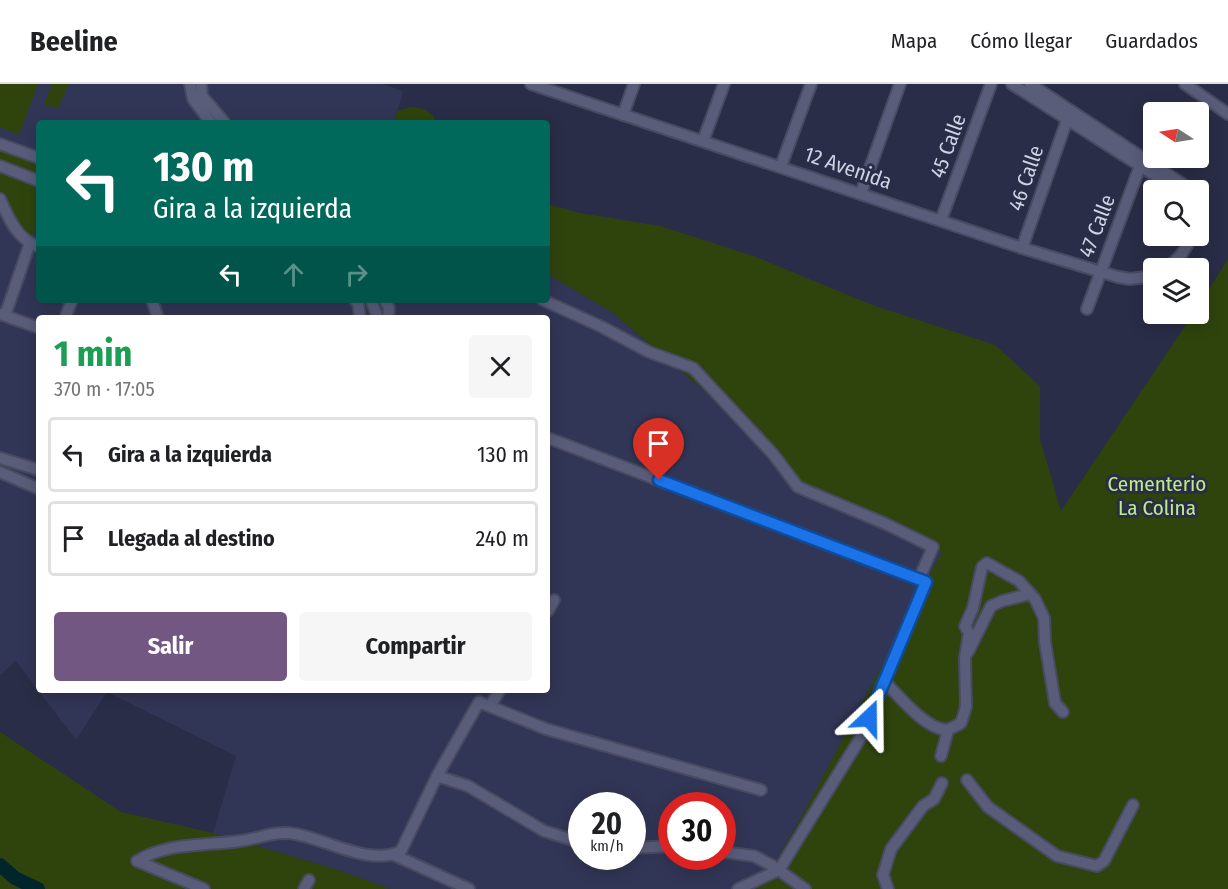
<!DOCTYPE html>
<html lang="es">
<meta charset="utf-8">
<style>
body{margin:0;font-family:"Fira Sans Condensed",sans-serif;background:#f6f6f6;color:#202124;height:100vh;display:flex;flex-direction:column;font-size:22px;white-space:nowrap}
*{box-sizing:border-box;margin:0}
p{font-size:20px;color:#757577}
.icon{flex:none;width:33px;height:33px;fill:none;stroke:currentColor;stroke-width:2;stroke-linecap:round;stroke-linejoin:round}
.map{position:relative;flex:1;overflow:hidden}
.sheet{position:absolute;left:36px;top:231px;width:514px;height:378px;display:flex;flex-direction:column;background:#fff;border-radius:6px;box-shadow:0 3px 15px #0003}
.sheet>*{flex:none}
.hud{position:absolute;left:36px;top:36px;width:514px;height:183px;border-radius:6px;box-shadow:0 3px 15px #0003;background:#00695c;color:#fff;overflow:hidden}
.needle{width:39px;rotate:282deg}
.fabs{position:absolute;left:1143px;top:18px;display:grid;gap:12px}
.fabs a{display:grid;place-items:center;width:66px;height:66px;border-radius:6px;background:#fff;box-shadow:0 3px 15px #0003;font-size:30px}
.speed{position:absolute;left:568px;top:708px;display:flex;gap:12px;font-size:30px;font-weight:700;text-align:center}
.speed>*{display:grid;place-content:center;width:78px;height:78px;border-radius:50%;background:#fff;box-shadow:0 3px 15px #0003;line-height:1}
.speed small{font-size:15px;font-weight:400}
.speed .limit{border:9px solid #d22;background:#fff;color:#111}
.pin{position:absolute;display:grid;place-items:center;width:51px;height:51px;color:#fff;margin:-62px -26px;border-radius:50% 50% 50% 0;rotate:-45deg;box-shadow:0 0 6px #0007}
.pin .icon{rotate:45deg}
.me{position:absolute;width:66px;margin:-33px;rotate:23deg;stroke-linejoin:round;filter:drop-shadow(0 0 4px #0008)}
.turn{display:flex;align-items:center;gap:21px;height:126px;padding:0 18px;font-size:27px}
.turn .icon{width:78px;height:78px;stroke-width:2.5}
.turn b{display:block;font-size:42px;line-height:51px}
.lanes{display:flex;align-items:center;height:57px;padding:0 18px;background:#0003;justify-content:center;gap:30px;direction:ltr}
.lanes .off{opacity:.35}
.round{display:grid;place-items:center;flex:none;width:63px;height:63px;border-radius:6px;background:#f6f6f6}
.overview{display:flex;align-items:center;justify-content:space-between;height:102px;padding:0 18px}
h1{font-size:36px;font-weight:700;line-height:45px;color:#1e9e55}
.primary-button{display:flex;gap:12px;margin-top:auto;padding:12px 18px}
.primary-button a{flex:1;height:69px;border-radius:6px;background:#735783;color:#fff;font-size:24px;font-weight:700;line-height:69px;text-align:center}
.primary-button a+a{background:#f6f6f6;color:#202124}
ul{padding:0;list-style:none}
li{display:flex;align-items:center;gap:18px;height:75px;margin:0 12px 9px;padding:0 6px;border:3px solid #e0e0e0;border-radius:6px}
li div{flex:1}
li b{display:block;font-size:22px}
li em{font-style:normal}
header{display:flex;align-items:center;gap:36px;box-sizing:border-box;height:84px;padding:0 30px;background:#fff;border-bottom:2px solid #e0e0e0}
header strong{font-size:28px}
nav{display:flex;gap:33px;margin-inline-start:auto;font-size:21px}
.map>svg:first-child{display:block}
.built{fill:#323656;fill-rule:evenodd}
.green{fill:#2f440d}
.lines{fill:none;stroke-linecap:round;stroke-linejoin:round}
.river{stroke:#00262b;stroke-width:14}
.minor-casing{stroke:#484a60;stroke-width:14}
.minor{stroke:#595d7a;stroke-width:10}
.route-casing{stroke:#114b97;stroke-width:15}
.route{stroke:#1a73e8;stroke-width:10}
.labels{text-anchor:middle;stroke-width:6;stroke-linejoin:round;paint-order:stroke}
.street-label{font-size:21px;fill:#cfd2e3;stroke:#2a2d47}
.park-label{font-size:21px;fill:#bfea86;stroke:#2a2d47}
</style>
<header>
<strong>Beeline</strong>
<nav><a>Mapa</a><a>Cómo llegar</a><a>Guardados</a></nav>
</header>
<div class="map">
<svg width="1228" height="805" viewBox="0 0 1228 805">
<rect width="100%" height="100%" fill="#2a2d47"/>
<path class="built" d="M 0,0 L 382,0 L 403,7 L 394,39 L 39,39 L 39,216 L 548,216 L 548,190 L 613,229 L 722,322 L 780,389 L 943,468 L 802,732 L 768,791 L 741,805 L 391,805 L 332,784 L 213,749 L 236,672 L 107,608 L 76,656 L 16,577 L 0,591 ZM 39,234 L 548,234 L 548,606 L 39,606 ZM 582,722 L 633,722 L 633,772 L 582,772 ZM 672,722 L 723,722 L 723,772 L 672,772 Z"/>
<g class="green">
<path d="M 0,0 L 38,0 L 19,51 L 0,43 Z"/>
<path d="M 52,0 L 69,0 L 58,24 L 44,21 Z"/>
<path d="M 411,23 C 423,24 433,27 436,39 L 394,39 L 397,27 Z"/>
<path d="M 0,60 L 39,69 L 39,134 L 30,159 L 0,115 Z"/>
<path d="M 548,120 L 580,129 L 660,142 L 756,173 L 872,221 L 995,261 L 1040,302 L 1040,355 L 1061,427 L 1193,230 L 1198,230 L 1199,221 L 1228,175 L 1228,805 L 741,805 L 768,791 L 802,732 L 942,468 L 780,389 L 722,322 L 613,229 L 548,190 Z"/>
<path d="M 0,648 L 121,728 L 213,749 L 332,784 L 391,805 L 0,805 Z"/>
</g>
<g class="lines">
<path class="river" d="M 0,781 L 15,794 L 38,805"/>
<defs>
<g id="minor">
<path d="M 190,0 L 193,15 L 211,39"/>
<path d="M 201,0 L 202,12 L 225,39"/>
<path d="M 531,0 L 1022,164 L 1118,193 L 1130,195 L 1154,192"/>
<path d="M 1012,0 L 1178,106"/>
<path d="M 1030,0 L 1184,101 L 1187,106"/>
<path d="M 1185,0 L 1228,30"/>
<path d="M 623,31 L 634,0"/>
<path d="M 703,57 L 724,0"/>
<path d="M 0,60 L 39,74"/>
<path d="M 0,82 L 39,97"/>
<path d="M 781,82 L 811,0"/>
<path d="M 861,109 L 900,0"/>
<path d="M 0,115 C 9,135 17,155 39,163"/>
<path d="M 941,136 L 991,0"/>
<path d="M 1022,164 L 1067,36"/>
<path d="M 1168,184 L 1181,171 L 1193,152"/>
<path d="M 152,216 L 158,234"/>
<path d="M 355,216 L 358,219 L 360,234"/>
<path d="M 371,216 L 378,234"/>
<path d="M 385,216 L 389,224 L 388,234"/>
<path d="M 543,216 L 602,243 L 649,268 L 693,284 L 773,370 L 798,403 L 886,440 L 933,463 L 919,495"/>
<path d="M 1087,225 L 1142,77"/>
<path d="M 7,226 L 30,159"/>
<path d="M 0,230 L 39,244"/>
<path d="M 65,234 L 72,216"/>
<path d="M 548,354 L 926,498 L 884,597 C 900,613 926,646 948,646 L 941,672"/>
<path d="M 0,374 L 39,386"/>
<path d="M 0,388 L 39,405"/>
<path d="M 548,527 L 554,516"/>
<path d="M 968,568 L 991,522 L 1002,517 L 1030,510"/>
<path d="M 490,622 L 500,606"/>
<path d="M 948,646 L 961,639 L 966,623 L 965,574 L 969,549 L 965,542 L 973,524 L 982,483 L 987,479 L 1019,497 L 1035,515 L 1044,534 L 1045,558 L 1055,619 L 1063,628"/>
<path d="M 437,692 L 468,702 L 544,747 L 582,759"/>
<path d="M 967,696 L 988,723 L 1057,772 L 1097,782 L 1104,777 L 1133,721"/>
<path d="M 633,764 L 672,762"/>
<path d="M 723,768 L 754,772 L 773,782 L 805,805"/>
<path d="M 394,771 L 469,805"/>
<path d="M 204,805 L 137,777 C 168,758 205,762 240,757 C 258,755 276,746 295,750 C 326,755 371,783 401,767 L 437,692 L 479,618 L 546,645 L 761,706"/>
<path d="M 304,805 L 309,796"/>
<path d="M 738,805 L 779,786 L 861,653 L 884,597"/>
<path d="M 888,805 L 883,791 L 891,765 L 923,722 L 934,715 L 942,699"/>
</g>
</defs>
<use href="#minor" class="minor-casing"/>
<use href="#minor" class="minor"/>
</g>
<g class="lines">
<defs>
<path id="route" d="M 659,396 L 926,498 L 869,634"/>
</defs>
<use href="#route" class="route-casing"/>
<use href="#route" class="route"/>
</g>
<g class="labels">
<g class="street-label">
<text transform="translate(948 62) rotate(-70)" y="7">45 Calle</text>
<text transform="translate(848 84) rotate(19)" y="7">12 Avenida</text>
<text transform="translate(1026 94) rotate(-71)" y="7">46 Calle</text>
<text transform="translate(1097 142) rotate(-69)" y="7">47 Calle</text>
</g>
<g class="park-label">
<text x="1157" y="407">Cementerio<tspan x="1157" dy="24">La Colina</tspan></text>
</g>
</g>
</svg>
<div class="fabs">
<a><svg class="needle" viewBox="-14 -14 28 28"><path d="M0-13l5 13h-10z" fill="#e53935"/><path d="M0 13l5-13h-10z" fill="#757577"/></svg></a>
<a><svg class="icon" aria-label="search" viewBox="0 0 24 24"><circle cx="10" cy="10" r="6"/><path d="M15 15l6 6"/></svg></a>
<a><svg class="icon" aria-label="layers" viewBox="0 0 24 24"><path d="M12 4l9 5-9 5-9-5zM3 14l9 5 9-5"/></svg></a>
</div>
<div class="speed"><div>20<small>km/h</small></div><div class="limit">30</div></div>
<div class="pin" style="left:659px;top:396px;background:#d93025"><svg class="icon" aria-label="arrive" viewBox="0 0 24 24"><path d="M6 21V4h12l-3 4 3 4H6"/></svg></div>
<svg class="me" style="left:869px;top:634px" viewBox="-20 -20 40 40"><path d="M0-17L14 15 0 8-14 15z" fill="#1a73e8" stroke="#fff" stroke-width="4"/></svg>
<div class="hud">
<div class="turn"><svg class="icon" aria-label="left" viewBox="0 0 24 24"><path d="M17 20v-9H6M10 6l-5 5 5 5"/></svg><div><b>130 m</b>Gira a la izquierda</div></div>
<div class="lanes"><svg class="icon" aria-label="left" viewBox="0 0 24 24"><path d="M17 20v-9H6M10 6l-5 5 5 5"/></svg><svg class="icon off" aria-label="ahead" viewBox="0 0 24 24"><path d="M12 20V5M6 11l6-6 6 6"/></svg><svg class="icon off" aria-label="right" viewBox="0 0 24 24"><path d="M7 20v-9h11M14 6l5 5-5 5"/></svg></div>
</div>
<section class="sheet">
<div class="overview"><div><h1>1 min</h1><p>370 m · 17:05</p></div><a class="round"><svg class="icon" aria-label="close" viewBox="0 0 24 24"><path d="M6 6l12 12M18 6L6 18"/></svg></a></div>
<ul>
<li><svg class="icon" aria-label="left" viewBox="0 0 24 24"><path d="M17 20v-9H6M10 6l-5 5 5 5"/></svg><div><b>Gira a la izquierda</b></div><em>130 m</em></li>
<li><svg class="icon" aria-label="arrive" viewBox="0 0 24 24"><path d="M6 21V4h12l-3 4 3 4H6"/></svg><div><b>Llegada al destino</b></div><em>240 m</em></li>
</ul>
<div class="primary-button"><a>Salir</a><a>Compartir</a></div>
</section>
</div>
